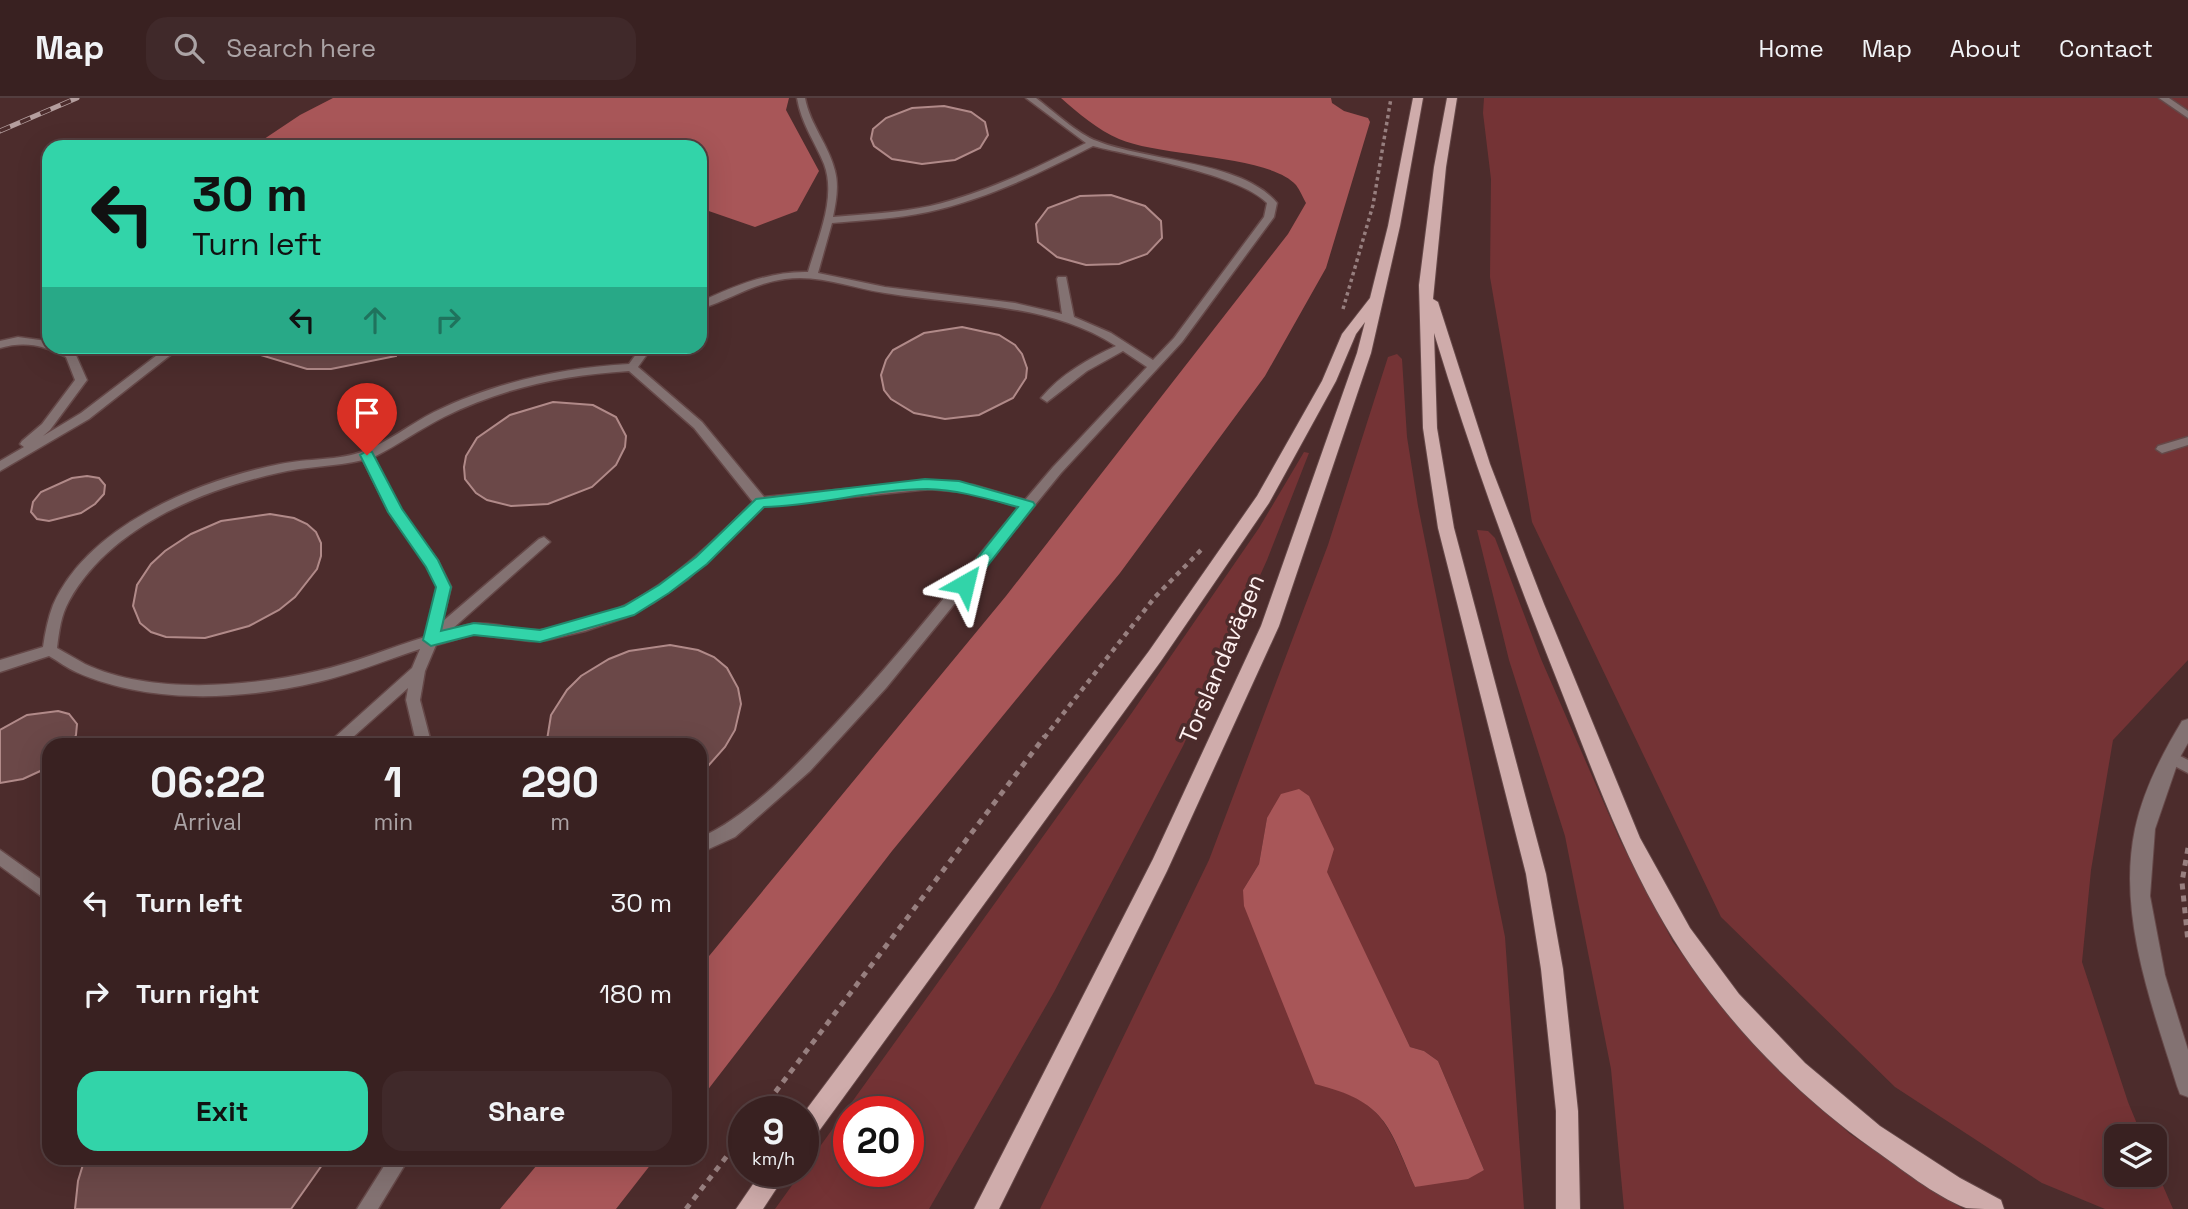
<!DOCTYPE html>
<meta charset="utf-8">
<style>
body{margin:0;font-family:"Space Grotesk",sans-serif;background:#40292a;color:#f1f3f6;height:100vh;display:flex;flex-direction:column;font-size:26px;white-space:nowrap}
*{box-sizing:border-box;margin:0}
p{font-size:23px;color:#aba3a5}
.icon{flex:none;width:38px;height:38px;fill:none;stroke:currentColor;stroke-width:2;stroke-linecap:round;stroke-linejoin:round}
.map{position:relative;flex:1;overflow:hidden}
.drawer{position:absolute;left:42px;top:640px;width:665px;height:427px;display:flex;flex-direction:column;background:#392121;border-radius:21px;box-shadow:0 7px 28px #0002,0 0 0 2px #533e3f}
.drawer>*{flex:none}
.hud{position:absolute;left:42px;top:42px;width:665px;height:214px;border-radius:21px;box-shadow:0 7px 28px #0002,0 0 0 2px #533e3f;background:#32d4a9;color:#111;overflow:hidden}
.buttons{position:absolute;left:2104px;top:1026px;display:grid;gap:14px}
.buttons a{display:grid;place-items:center;width:63px;height:63px;border-radius:14px;background:#392121;box-shadow:0 7px 28px #0002,0 0 0 2px #533e3f;font-size:35px}
.speed{position:absolute;left:728px;top:998px;display:flex;gap:14px;font-size:35px;font-weight:700;text-align:center}
.speed>*{display:grid;place-content:center;width:91px;height:91px;border-radius:50%;background:#392121;box-shadow:0 7px 28px #0002,0 0 0 2px #533e3f;line-height:1}
.speed small{font-size:18px;font-weight:400}
.speed .limit{border:10px solid #d22;background:#fff;color:#111}
.pin{position:absolute;display:grid;place-items:center;width:60px;height:60px;color:#fff;margin:-72px -30px;border-radius:50% 50% 50% 0;rotate:-45deg;box-shadow:0 0 7px #0007}
.pin .icon{rotate:45deg}
.me{position:absolute;width:77px;margin:-38px;rotate:37deg;stroke-linejoin:round;filter:drop-shadow(0 0 5px #0008)}
.turn{display:flex;align-items:center;gap:24px;height:147px;padding:0 35px;font-size:32px}
.turn .icon{width:91px;height:91px;stroke-width:2.5}
.turn b{display:block;font-size:49px;line-height:60px}
.lanes{display:flex;align-items:center;height:66px;padding:0 35px;background:#0003;justify-content:center;gap:35px;direction:ltr}
.lanes .off{opacity:.35}
.eta{display:flex;justify-content:space-evenly;align-items:center;height:119px;text-align:center}
.eta b{font-size:42px;font-weight:700;line-height:49px}
.primary-button{display:flex;gap:14px;margin-top:auto;padding:14px 35px}
.primary-button a{flex:1;height:80px;border-radius:21px;background:#32d4a9;color:#111;font-size:28px;font-weight:700;line-height:80px;text-align:center}
.primary-button a+a{background:#40292a;color:#f1f3f6}
ul{padding:0;list-style:none}
li{display:flex;align-items:center;gap:21px;height:91px;padding:0 35px}
li div{flex:1}
li b{display:block;font-size:26px}
li em{font-style:normal}
header{display:flex;align-items:center;gap:42px;box-sizing:border-box;height:98px;padding:0 35px;background:#392121;border-bottom:2px solid #533e3f}
header strong{font-size:33px}
nav{display:flex;gap:38px;margin-inline-start:auto;font-size:24px}
.search{width:490px;height:63px;background:#40292a;display:flex;align-items:center;gap:18px;box-sizing:border-box;padding:0 24px;border-radius:21px;color:#aba3a5;font-size:26px}
.map>svg:first-child{display:block}
.green{fill:#743335;fill-rule:evenodd}
.forest{fill:#a85658}
.building{fill:#6b4848;stroke:#b18a89;stroke-width:2}
.lines{fill:none;stroke-linecap:round;stroke-linejoin:round}
.service-casing{stroke:#654848;stroke-width:3}
.tertiary-casing{stroke:#654848;stroke-width:2}
.primary-casing{stroke:#654848;stroke-width:2}
.path-far2{stroke:#977f7f;stroke-width:3.5;stroke-dasharray:3.5 3.5;stroke-linecap:butt}
.path-far1{stroke:#977f7f;stroke-width:4.5;stroke-dasharray:5 5;stroke-linecap:butt}
.path{stroke:#977f7f;stroke-width:5;stroke-dasharray:6 6;stroke-linecap:butt}
.service{fill:#837272;fill-rule:evenodd}
.tertiary{fill:#837272;fill-rule:evenodd}
.primary{fill:#cfacab;fill-rule:evenodd}
.rail-casing{stroke:#b49e9e;stroke-width:5}
.rail{stroke:#4c2c2c;stroke-width:3.5;stroke-dasharray:11;stroke-linecap:butt}
.route{fill:#32d4a9;stroke:#208a6e;stroke-width:2}
.labels{text-anchor:middle;stroke-width:7;stroke-linejoin:round;paint-order:stroke}
.street-label{font-size:24px;fill:#fff1f1;stroke:#4c2c2c}
</style>
<header>
<strong>Map</strong>
<div class="search"><svg class="icon" aria-label="search" viewBox="0 0 24 24"><circle cx="10" cy="10" r="6"/><path d="M15 15l6 6"/></svg>Search here</div>
<nav><a>Home</a><a>Map</a><a>About</a><a>Contact</a></nav>
</header>
<div class="map">
<svg width="2188" height="1111" viewBox="0 0 2188 1111">
<rect width="100%" height="100%" fill="#4c2c2c"/>
<g class="green">
<path d="M 1484,0 L 2188,0 L 2188,562 L 2113,642 L 2091,772 L 2082,864 L 2128,1004 L 2142,1038 L 2116,1038 L 2116,1076 L 2154,1076 L 2154,1067 L 2173,1111 L 2105,1111 L 2042,1085 L 1895,989 L 1721,819 L 1532,424 L 1490,179 L 1491,81 L 1483,15 Z"/>
<path d="M 1397,256 L 1402,261 L 1407,339 L 1418,408 L 1505,839 L 1524,1111 L 1040,1111 L 1209,762 L 1328,447 L 1388,259 ZM 1267,720 L 1326,774 L 1410,949 L 1424,953 L 1438,963 L 1484,1072 L 1415,1089 C 1387,1026 1386,1004 1315,985 L 1243,792 L 1259,766 Z"/>
<path d="M 1304,354 L 1309,355 L 1267,462 L 1183,648 L 1054,894 L 929,1111 L 775,1111 L 1131,616 L 1259,430 ZM 908,1013 L 908,1073 L 849,1073 L 849,1013 Z"/>
<path d="M 1477,432 L 1488,433 L 1495,440 L 1541,561 L 1620,742 L 1673,844 L 1757,950 L 1850,1036 L 1963,1111 L 1624,1111 L 1611,971 L 1565,738 L 1509,562 Z"/>
</g>
<g class="forest">
<path d="M 333,0 L 789,0 L 786,12 L 819,73 L 797,113 L 755,129 L 700,110 L 700,49 L 252,49 L 300,17 Z"/>
<path d="M 1061,0 L 1331,0 L 1332,5 L 1344,13 L 1368,20 L 1370,24 L 1326,170 L 1265,278 L 1120,475 L 892,753 L 700,1002 L 700,869 L 1006,498 L 1288,136 L 1306,105 C 1303,100 1300,92 1296,87 C 1270,57 1160,59 1119,41 C 1098,32 1078,15 1061,0 Z"/>
<path d="M 1299,691 L 1309,698 L 1334,751 L 1327,774 L 1410,949 L 1424,953 L 1438,963 L 1484,1072 L 1468,1081 L 1415,1089 C 1388,1026 1386,1004 1315,986 L 1244,808 L 1243,792 L 1259,766 L 1267,720 L 1281,696 Z"/>
<path d="M 542,1061 L 542,1060 L 655,1061 L 616,1111 L 500,1111 Z"/>
</g>
<g class="building">
<path d="M 944,8 L 971,14 L 985,24 L 988,37 L 980,50 L 955,62 L 922,66 L 892,61 L 874,48 L 871,41 L 873,31 L 886,20 L 912,10 Z"/>
<path d="M 1111,97 L 1145,108 L 1161,123 L 1162,140 L 1147,156 L 1119,166 L 1086,167 L 1057,159 L 1038,144 L 1036,126 L 1048,110 L 1080,98 Z"/>
<path d="M 962,229 L 999,237 L 1015,247 L 1022,256 L 1027,270 L 1026,280 L 1013,300 L 979,317 L 945,321 L 914,315 L 891,301 L 884,292 L 881,277 L 886,262 L 893,252 L 924,235 Z"/>
<path d="M 245,248 L 395,248 L 396,258 L 331,271 L 307,271 L 244,252 Z"/>
<path d="M 553,304 L 593,307 L 616,319 L 626,338 L 625,349 L 616,367 L 592,389 L 548,406 L 511,408 L 487,402 L 476,395 L 465,381 L 464,369 L 466,358 L 477,340 L 510,317 Z"/>
<path d="M 87,378 L 99,380 L 105,387 L 104,396 L 95,406 L 81,415 L 49,423 L 37,421 L 31,414 L 33,404 L 41,394 L 72,380 Z"/>
<path d="M 270,416 L 294,420 L 307,426 L 316,434 L 321,445 L 321,458 L 317,471 L 295,499 L 279,512 L 249,528 L 205,540 L 166,539 L 151,534 L 140,525 L 133,508 L 137,487 L 151,466 L 165,453 L 191,436 L 221,423 Z"/>
<path d="M 670,547 L 698,552 L 714,559 L 727,570 L 738,590 L 741,606 L 735,632 L 725,649 L 700,677 L 700,648 L 546,648 L 551,617 L 567,592 L 581,578 L 609,561 L 629,553 Z"/>
<path d="M 58,613 L 69,616 L 77,626 L 76,637 L 71,648 L 49,648 L 49,669 L 23,681 L 0,685 L 0,632 L 27,617 Z"/>
<path d="M 85,1060 L 327,1060 L 291,1111 L 75,1111 L 78,1083 Z"/>
</g>
<g class="lines">
<defs>
<g id="service">
<path d="M 797,0 L 805,0 C 810,27 829,47 835,73 C 839,88 836,104 833,119 C 866,116 898,115 930,108 C 985,95 1036,70 1086,45 L 1026,0 L 1036,0 C 1052,12 1079,37 1097,43 C 1146,63 1243,63 1277,105 L 1274,119 L 1182,244 L 1061,375 L 886,590 L 810,673 L 735,739 L 700,755 L 700,740 C 752,716 798,666 837,624 C 901,555 959,481 1019,409 L 973,395 L 930,391 L 764,408 L 688,481 L 653,505 L 627,519 L 585,533 L 547,542 L 530,543 L 474,536 L 436,547 L 425,573 L 420,602 L 432,648 L 417,648 L 406,602 L 408,590 L 343,648 L 325,648 L 412,570 L 420,551 C 386,562 353,576 318,584 C 242,602 150,607 76,574 C 67,570 58,563 49,558 L 0,574 L 0,562 L 43,549 C 45,535 48,520 53,507 C 88,427 200,382 280,366 C 308,360 338,363 364,353 C 389,344 410,326 434,314 C 495,284 561,270 629,266 L 642,248 L 653,248 L 638,269 L 702,324 L 764,399 L 930,383 L 973,387 L 1025,402 L 1053,369 L 1147,269 L 1123,253 L 1087,273 L 1047,304 L 1041,300 C 1060,277 1089,260 1116,248 C 1048,204 963,208 885,195 C 852,190 819,176 785,181 C 754,185 729,202 700,211 L 700,204 C 734,188 770,173 808,174 C 817,142 837,100 824,66 C 815,44 801,25 797,0 ZM 1093,48 C 1136,59 1239,76 1267,105 L 1264,119 L 1174,240 L 1153,262 L 1111,235 L 1074,219 L 1066,179 L 1058,179 L 1057,181 L 1062,216 L 1015,205 L 885,189 L 818,175 L 832,125 C 864,122 897,121 928,114 C 987,101 1040,75 1093,48 ZM 629,273 L 694,330 L 753,404 C 694,463 630,525 541,532 C 518,534 495,523 472,526 C 465,527 458,530 451,532 L 550,444 L 544,439 L 539,441 L 442,524 L 451,489 L 438,463 L 400,412 L 374,359 C 398,347 420,331 444,319 C 502,290 564,277 629,273 ZM 363,362 L 389,414 L 427,468 L 437,489 L 425,539 C 389,550 354,565 317,573 C 248,589 151,597 85,566 C 76,561 66,555 57,550 C 59,534 61,517 69,503 C 109,430 201,392 278,375 C 306,368 335,369 363,362 Z"/>
<path d="M 2159,0 L 2169,0 L 2188,13 L 2188,20 Z"/>
<path d="M 18,239 L 47,243 L 49,248 L 63,248 L 75,255 L 87,282 L 50,332 L 43,338 L 81,315 L 169,248 L 182,248 L 89,321 L 0,373 L 0,363 L 24,349 L 20,346 L 22,343 L 42,326 L 75,282 L 66,259 C 43,247 25,243 0,250 L 0,243 Z"/>
<path d="M 2188,339 L 2188,347 L 2162,355 L 2156,351 L 2158,348 Z"/>
<path d="M 2170,653 L 2188,662 L 2188,675 L 2165,663 L 2163,659 L 2165,655 Z"/>
<path d="M 0,752 L 49,787 L 49,804 L 0,768 Z"/>
<path d="M 389,1060 L 409,1060 L 378,1111 L 357,1111 Z"/>
</g>
<path id="tertiary" d="M 2188,621 L 2188,645 L 2179,661 L 2155,731 L 2150,798 L 2165,877 L 2188,952 L 2188,999 L 2180,996 L 2177,988 C 2152,907 2117,817 2135,731 C 2143,693 2162,656 2182,623 Z"/>
<g id="primary">
<path d="M 1413,0 L 1423,0 L 1400,128 L 1371,255 L 1279,528 L 1167,773 L 999,1111 L 974,1111 L 1153,761 L 1261,528 L 1357,255 L 1365,224 L 1356,236 L 1336,283 L 1269,405 L 1161,563 L 811,1044 L 803,1048 L 803,1016 L 1149,553 L 1257,398 L 1322,283 L 1342,236 L 1370,200 L 1388,128 Z"/>
<path d="M 1447,0 L 1457,0 L 1446,69 L 1433,201 L 1438,204 L 1490,366 L 1544,506 L 1640,740 L 1690,830 L 1739,896 L 1805,965 L 1880,1028 L 1960,1080 L 2001,1102 L 2004,1111 C 1993,1111 1976,1111 1966,1110 C 1933,1097 1902,1071 1873,1051 C 1786,989 1709,907 1657,813 C 1616,740 1588,660 1557,582 C 1511,467 1470,353 1434,235 L 1437,330 L 1454,430 L 1546,776 L 1563,871 L 1578,1013 L 1580,1111 L 1556,1111 L 1556,1013 L 1541,871 L 1526,776 L 1438,430 L 1423,330 L 1419,187 L 1434,69 Z"/>
<path d="M 762,1073 L 788,1073 L 763,1111 L 736,1111 Z"/>
</g>
</defs>
<use href="#service" class="service-casing"/>
<use href="#tertiary" class="tertiary-casing"/>
<use href="#primary" class="primary-casing"/>
<path class="path-far2" d="M 1343,211 L 1373,107 L 1391,0"/>
<path class="path-far1" d="M 1044,640 L 1155,499 L 1203,450"/>
<g class="path">
<path d="M 2188,750 L 2182,784 L 2188,844"/>
<path d="M 761,1013 L 1045,638"/>
<path d="M 686,1111 L 744,1036"/>
</g>
<use href="#service" class="service"/>
<use href="#tertiary" class="tertiary"/>
<use href="#primary" class="primary"/>
<defs>
<path id="rail" d="M 0,33 L 77,0"/>
</defs>
<use href="#rail" class="rail-casing"/>
<use href="#rail" class="rail"/>
</g>
<path class="route" d="M 367,353 L 372,354 L 402,411 L 438,462 L 451,489 L 441,533 L 474,525 L 540,532 L 624,508 L 659,487 L 696,459 L 756,401 L 925,381 L 959,383 L 1033,404 L 1035,407 L 970,490 L 960,490 L 958,486 L 960,482 L 1018,409 C 988,401 959,392 927,391 C 873,391 819,408 764,409 L 707,466 L 669,495 L 634,517 L 540,544 L 474,537 L 431,548 L 423,542 L 436,489 L 426,469 L 388,414 L 360,357 Z"/>
<g class="labels">
<g class="street-label">
<text transform="translate(1222 561) rotate(-67)" y="8">Torslandavägen</text>
</g>
</g>
</svg>
<div class="buttons">
<a><svg class="icon" aria-label="layers" viewBox="0 0 24 24"><path d="M12 4l9 5-9 5-9-5zM3 14l9 5 9-5"/></svg></a>
</div>
<div class="speed"><div>9<small>km/h</small></div><div class="limit">20</div></div>
<div class="pin" style="left:367px;top:357px;background:#d93025"><svg class="icon" aria-label="arrive" viewBox="0 0 24 24"><path d="M6 21V4h12l-3 4 3 4H6"/></svg></div>
<svg class="me" style="left:965px;top:486px" viewBox="-20 -20 40 40"><path d="M0-17L14 15 0 8-14 15z" fill="#32d4a9" stroke="#fff" stroke-width="4"/></svg>
<div class="hud">
<div class="turn"><svg class="icon" aria-label="left" viewBox="0 0 24 24"><path d="M17 20v-9H6M10 6l-5 5 5 5"/></svg><div><b>30 m</b>Turn left</div></div>
<div class="lanes"><svg class="icon" aria-label="left" viewBox="0 0 24 24"><path d="M17 20v-9H6M10 6l-5 5 5 5"/></svg><svg class="icon off" aria-label="ahead" viewBox="0 0 24 24"><path d="M12 20V5M6 11l6-6 6 6"/></svg><svg class="icon off" aria-label="right" viewBox="0 0 24 24"><path d="M7 20v-9h11M14 6l5 5-5 5"/></svg></div>
</div>
<section class="drawer">
<div class="eta">
<div><b>06:22</b><p>Arrival</p></div>
<div><b>1</b><p>min</p></div>
<div><b>290</b><p>m</p></div>
</div>
<ul>
<li><svg class="icon" aria-label="left" viewBox="0 0 24 24"><path d="M17 20v-9H6M10 6l-5 5 5 5"/></svg><div><b>Turn left</b></div><em>30 m</em></li>
<li><svg class="icon" aria-label="right" viewBox="0 0 24 24"><path d="M7 20v-9h11M14 6l5 5-5 5"/></svg><div><b>Turn right</b></div><em>180 m</em></li>
</ul>
<div class="primary-button"><a>Exit</a><a>Share</a></div>
</section>
</div>
